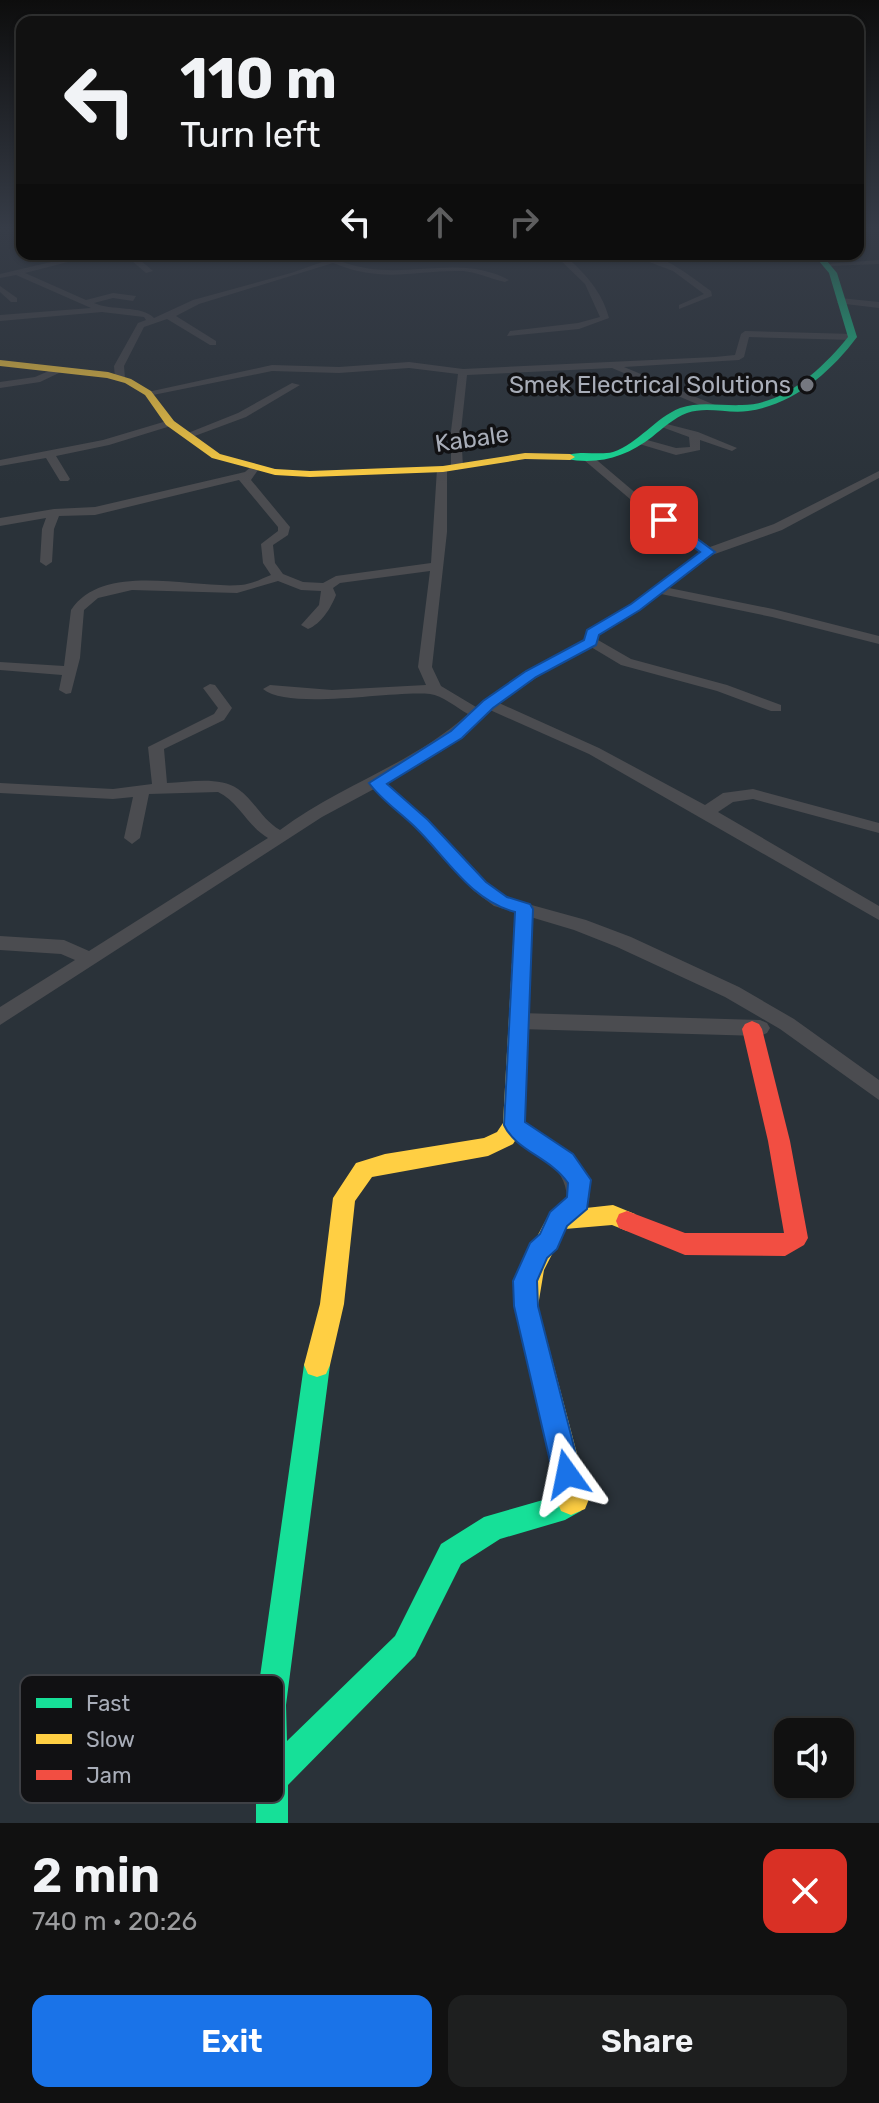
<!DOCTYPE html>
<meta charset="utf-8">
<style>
body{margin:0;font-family:Rubik,sans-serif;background:#1e1f1f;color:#f1f3f6;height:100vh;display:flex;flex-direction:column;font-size:30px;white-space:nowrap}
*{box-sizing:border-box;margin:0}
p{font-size:26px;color:#9c9d9f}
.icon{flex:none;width:44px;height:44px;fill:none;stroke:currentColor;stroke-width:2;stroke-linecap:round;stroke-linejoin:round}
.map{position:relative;height:1823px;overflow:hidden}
.sheet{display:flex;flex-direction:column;background:#111;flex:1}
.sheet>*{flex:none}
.guide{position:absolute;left:16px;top:16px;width:848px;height:244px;border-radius:16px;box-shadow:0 2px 6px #0004,0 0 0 2px #303131;background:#111;color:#f1f3f6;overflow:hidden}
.buttons{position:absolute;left:774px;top:1718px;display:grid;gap:16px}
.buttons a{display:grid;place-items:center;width:80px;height:80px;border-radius:16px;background:#111;box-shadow:0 2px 6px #0004,0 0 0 2px #303131;font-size:40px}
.pin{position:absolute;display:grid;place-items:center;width:68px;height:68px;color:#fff;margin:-34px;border-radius:16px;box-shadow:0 4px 12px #0006}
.me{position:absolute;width:88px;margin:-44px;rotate:348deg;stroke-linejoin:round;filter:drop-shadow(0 0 6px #0008)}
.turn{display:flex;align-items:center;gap:28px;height:168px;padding:0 32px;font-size:36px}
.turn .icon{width:104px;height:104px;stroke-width:2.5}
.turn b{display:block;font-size:56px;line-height:68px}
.lanes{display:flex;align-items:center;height:76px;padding:0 32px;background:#0003;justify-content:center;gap:40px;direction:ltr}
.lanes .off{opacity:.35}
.round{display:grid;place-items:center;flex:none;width:84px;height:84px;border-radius:16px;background:#1e1f1f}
.summary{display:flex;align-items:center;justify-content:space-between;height:136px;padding:0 32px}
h1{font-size:48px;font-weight:600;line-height:60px}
.action{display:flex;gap:16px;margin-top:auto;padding:16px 32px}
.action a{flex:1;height:92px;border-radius:16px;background:#1a73e8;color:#fff;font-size:32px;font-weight:600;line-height:92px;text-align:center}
.action a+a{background:#1e1f1f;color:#f1f3f6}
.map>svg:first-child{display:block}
.water{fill:#2a3239;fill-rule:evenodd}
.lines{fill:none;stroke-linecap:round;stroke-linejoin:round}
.street{fill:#4b4c50;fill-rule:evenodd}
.fast{fill:#16e098;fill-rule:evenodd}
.slow{fill:#ffcf43;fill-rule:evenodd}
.jam{fill:#f24e42;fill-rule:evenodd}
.route{fill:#1a73e8;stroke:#114b97;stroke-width:2}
.poi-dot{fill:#757880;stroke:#111113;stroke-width:3}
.labels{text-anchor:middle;stroke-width:7;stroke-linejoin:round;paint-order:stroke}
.far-poi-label{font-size:24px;fill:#a8adb8;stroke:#111113;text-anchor:end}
.far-street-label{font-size:24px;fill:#a8adb8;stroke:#111113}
.key{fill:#111113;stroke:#3e4045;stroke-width:2}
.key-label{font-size:22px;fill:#a8adb8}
</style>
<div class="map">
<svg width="879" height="1823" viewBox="0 0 879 1823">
<rect width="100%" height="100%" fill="#171717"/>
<path class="water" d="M 0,230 L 22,230 L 22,254 L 858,254 L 858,230 L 879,230 L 879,1823 L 0,1823 ZM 788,1732 L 840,1732 L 840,1784 L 788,1784 Z"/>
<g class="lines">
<g class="street">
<path d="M 85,254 L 99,254 L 25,273 L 86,300 L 113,293 L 136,296 L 133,301 L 113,298 L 94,303 C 111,311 142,305 154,318 L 193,300 L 291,273 L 345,254 L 356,254 L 340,261 C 401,285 454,251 509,280 L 505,282 C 491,279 477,272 463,271 C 412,270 385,284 333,263 L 199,304 L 176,316 L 216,341 L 216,345 L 210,345 L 167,319 L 144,327 L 124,366 L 125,378 L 120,381 L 115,378 L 114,366 L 138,323 L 146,320 L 144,317 L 102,312 L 0,321 L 0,315 L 91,308 L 16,275 L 0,278 L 0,274 Z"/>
<path d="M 124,254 L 133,254 L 153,271 L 146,273 Z"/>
<path d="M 554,254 L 563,254 C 584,272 602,291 609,318 L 579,329 L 507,336 L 510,331 L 578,323 L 600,317 L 585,284 Z"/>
<path d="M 642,254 C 663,254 693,278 711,291 L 712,296 L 679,309 L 679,305 L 704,294 L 673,271 L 644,260 Z"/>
<path d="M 879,260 L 879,264 L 829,266 L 825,264 Z"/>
<path d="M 0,286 L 17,298 L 17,302 L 11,302 L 0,292 Z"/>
<path d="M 840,298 L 879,302 L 879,308 L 837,303 Z"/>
<path d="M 745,331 L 853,334 L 857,337 L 853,340 L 749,337 L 744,357 L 739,360 L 624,367 L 715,405 L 715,409 L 711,410 L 612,368 L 467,375 L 461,431 L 463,467 L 457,470 L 451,467 L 451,431 L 458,374 L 409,368 L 339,373 L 272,371 L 148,396 L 143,393 L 272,365 L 339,367 L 409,362 L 463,369 L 715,357 L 735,355 L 741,334 Z"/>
<path d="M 58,367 L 61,368 L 61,372 L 40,382 L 0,388 L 0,382 L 35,377 Z"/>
<path d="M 292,383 L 300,385 L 246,417 L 192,437 L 183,435 L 238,413 Z"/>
<path d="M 170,420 L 175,423 L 174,425 L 109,445 L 56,456 L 70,479 L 68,481 L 60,481 L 46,458 L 0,466 L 0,460 L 103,440 Z"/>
<path d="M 659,422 L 698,432 L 737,448 L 732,451 L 700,440 L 700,450 L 676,455 L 636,443 L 635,441 L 640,438 L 676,448 L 690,447 L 689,437 L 659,426 Z"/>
<path d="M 584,456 L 592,456 L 638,495 L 710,547 L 774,524 L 879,471 L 879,478 L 782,530 L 712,555 L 669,588 L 773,609 L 879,636 L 879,644 L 772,617 L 661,594 L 599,635 L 598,640 L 631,659 L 727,685 L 781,705 L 781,711 L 771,711 L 717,691 L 621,665 L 591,647 L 542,674 L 499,703 L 599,748 L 705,805 L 723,793 L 753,789 L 879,823 L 879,833 L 753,799 L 733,802 L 718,812 L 879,906 L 879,920 L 589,754 L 490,710 L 442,751 L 386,783 L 428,820 L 486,883 L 506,898 L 586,920 L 631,937 L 739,987 L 794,1019 L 879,1080 L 879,1100 L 780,1029 L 725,997 L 617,947 L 574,930 L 494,906 L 474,891 L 416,828 L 374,789 L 322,817 L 0,1025 L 0,1007 L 75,960 L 61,954 L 0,950 L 0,936 L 64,940 L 89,951 L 268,838 C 248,827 239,802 218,792 L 149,794 L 140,838 L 132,844 L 124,838 L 133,797 L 113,799 L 0,793 L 0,783 L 113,789 L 152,784 L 148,747 L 214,714 L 218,708 L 203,688 L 210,684 L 215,685 L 232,708 L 224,720 L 164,749 L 167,783 C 189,782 220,776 238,789 C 255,801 262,820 280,830 C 340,785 411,765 468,714 C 457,708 442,695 430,694 C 393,690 290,711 263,689 L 270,685 L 332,690 L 426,685 L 418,667 L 430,571 L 340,583 L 333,588 L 336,595 C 331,608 321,624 308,629 L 301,625 L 319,605 L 321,591 L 301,590 L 278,581 L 237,593 L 132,590 L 98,598 L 84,610 L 80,658 L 71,693 L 66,694 L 59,690 L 62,675 L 0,670 L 0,662 L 64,666 L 71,610 C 104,561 192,589 241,585 C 252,584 261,579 271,575 L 263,563 L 261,544 L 278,531 L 278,527 L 239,480 L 95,515 L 59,516 L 54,529 L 52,562 L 46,566 L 40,562 L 42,529 L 46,518 L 0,526 L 0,518 L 54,509 L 95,507 L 245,472 L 254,464 L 260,467 L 251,480 L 290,527 L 288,535 L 273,545 L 275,563 L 283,574 L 303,582 L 323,583 L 336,576 L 431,563 L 437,469 L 447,467 L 447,532 L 432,667 L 441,686 L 476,707 L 532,668 L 584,640 L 587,630 L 631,604 L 700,552 L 630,499 L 584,460 Z"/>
<path d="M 520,1013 L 760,1020 L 767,1023 L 770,1028 L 767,1033 L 760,1036 L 520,1029 L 513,1026 L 510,1021 L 513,1016 Z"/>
<path d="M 514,1116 C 524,1120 531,1127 540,1133 C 552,1141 566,1148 576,1159 C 599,1185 593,1216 560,1228 L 552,1225 L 549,1218 L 552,1211 L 567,1198 C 566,1162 530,1153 506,1131 L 503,1125 L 506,1119 Z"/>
</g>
<g class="fast">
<path d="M 813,254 L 821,254 L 837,273 L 857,337 C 831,372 793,405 748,411 C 728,414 707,406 687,413 C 674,418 663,428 652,437 C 626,457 599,465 566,459 L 565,457 C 576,449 598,456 613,452 C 639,443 655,418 680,408 C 700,401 721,406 742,405 C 784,405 823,368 848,337 L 829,273 Z"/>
<path d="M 317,1353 L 326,1356 L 330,1365 L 286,1705 L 287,1741 L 395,1636 L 441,1544 L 484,1517 L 550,1498 L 571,1487 L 581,1491 L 585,1501 L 581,1511 L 565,1520 L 500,1539 L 461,1564 L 415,1656 L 288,1785 L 288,1823 L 256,1823 L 256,1705 L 304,1365 L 308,1356 Z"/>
</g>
<g class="slow">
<path d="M 0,360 L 108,372 L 131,379 L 151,391 L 174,421 L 220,454 L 275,469 L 310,471 L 443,466 L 525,453 L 570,454 L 575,457 L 570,460 L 525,459 L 443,472 L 310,477 L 275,475 L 212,458 L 166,425 L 145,395 L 125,383 L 107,378 L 0,366 Z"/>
<path d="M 524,903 L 533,909 L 525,1125 L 513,1144 L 488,1156 L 372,1177 L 355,1201 L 344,1304 L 330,1365 L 326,1374 L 317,1377 L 308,1374 L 304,1365 L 320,1304 L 333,1198 L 356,1163 L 385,1154 L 484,1138 L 497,1132 L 503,1123 L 515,909 Z"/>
<path d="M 613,1205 L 635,1214 L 638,1221 L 635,1228 L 627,1231 L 612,1225 L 565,1229 L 544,1270 L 538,1306 L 589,1499 L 585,1509 L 571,1515 L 561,1511 L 557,1501 L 560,1494 L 514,1306 L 520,1269 L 550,1212 Z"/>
</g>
<path class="jam" d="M 752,1021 L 759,1024 L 762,1029 L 790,1141 L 808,1238 L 804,1245 L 785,1256 L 685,1255 L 619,1228 L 616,1221 L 619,1214 L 627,1211 L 685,1233 L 784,1233 L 768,1141 L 742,1029 L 745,1024 Z"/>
</g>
<linearGradient id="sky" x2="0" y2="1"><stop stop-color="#0d0d0d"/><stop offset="0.47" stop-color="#363c47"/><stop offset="1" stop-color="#363c47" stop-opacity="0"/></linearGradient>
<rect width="879" height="485" fill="url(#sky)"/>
<path class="route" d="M 660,517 L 668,517 L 715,552 L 640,610 L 599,635 L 596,645 L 536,677 L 493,708 L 462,738 L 387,784 L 428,820 L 486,882 L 507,897 L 530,904 L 533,909 L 525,1122 L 573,1154 L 591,1180 L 587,1209 L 567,1226 L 557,1249 L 547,1258 L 537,1281 L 538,1306 L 581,1474 L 577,1484 L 567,1488 L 557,1484 L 553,1474 L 514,1306 L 513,1281 L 530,1243 L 540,1234 L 550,1212 L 567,1197 L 568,1183 C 550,1157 516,1151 504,1125 L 515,912 C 470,900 447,858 415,827 C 400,812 381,800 369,783 L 451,731 L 483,701 L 526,671 L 584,640 L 587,630 L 631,604 L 700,552 L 660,522 Z"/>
<circle class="poi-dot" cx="807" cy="385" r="8"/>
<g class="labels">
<g class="far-poi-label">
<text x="791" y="393">Smek Electrical Solutions</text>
</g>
<g class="far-street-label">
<text transform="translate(472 439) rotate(-8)" y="8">Kabale</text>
</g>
</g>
<rect x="20" y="1675" width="264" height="128" rx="12" class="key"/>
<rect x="36" y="1698" width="36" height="10" fill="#16e098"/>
<rect x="36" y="1734" width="36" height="10" fill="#ffcf43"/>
<rect x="36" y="1770" width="36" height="10" fill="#f24e42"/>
<g class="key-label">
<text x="86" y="1711">Fast</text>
<text x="86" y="1747">Slow</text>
<text x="86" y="1783">Jam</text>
</g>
</svg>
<div class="buttons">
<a><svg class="icon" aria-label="sound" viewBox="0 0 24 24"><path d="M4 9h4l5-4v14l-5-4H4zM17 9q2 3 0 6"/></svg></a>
</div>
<div class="pin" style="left:664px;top:520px;background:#d93025"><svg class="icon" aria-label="arrive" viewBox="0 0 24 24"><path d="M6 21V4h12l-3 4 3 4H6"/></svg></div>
<svg class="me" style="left:567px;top:1474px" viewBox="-20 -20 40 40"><path d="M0-17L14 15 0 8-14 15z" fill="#1a73e8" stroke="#fff" stroke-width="4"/></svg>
<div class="guide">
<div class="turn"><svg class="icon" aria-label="left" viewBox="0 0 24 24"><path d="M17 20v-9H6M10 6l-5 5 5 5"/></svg><div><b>110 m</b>Turn left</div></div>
<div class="lanes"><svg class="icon" aria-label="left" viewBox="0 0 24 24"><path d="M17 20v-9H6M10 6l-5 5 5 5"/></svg><svg class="icon off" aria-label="ahead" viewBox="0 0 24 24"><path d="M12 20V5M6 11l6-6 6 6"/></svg><svg class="icon off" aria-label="right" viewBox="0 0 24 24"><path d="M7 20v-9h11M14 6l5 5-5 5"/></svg></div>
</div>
</div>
<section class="sheet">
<div class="summary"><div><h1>2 min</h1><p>740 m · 20:26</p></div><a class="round" style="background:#d93025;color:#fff"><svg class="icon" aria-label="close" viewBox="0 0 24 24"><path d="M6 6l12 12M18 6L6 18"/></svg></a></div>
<div class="action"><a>Exit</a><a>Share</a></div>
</section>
